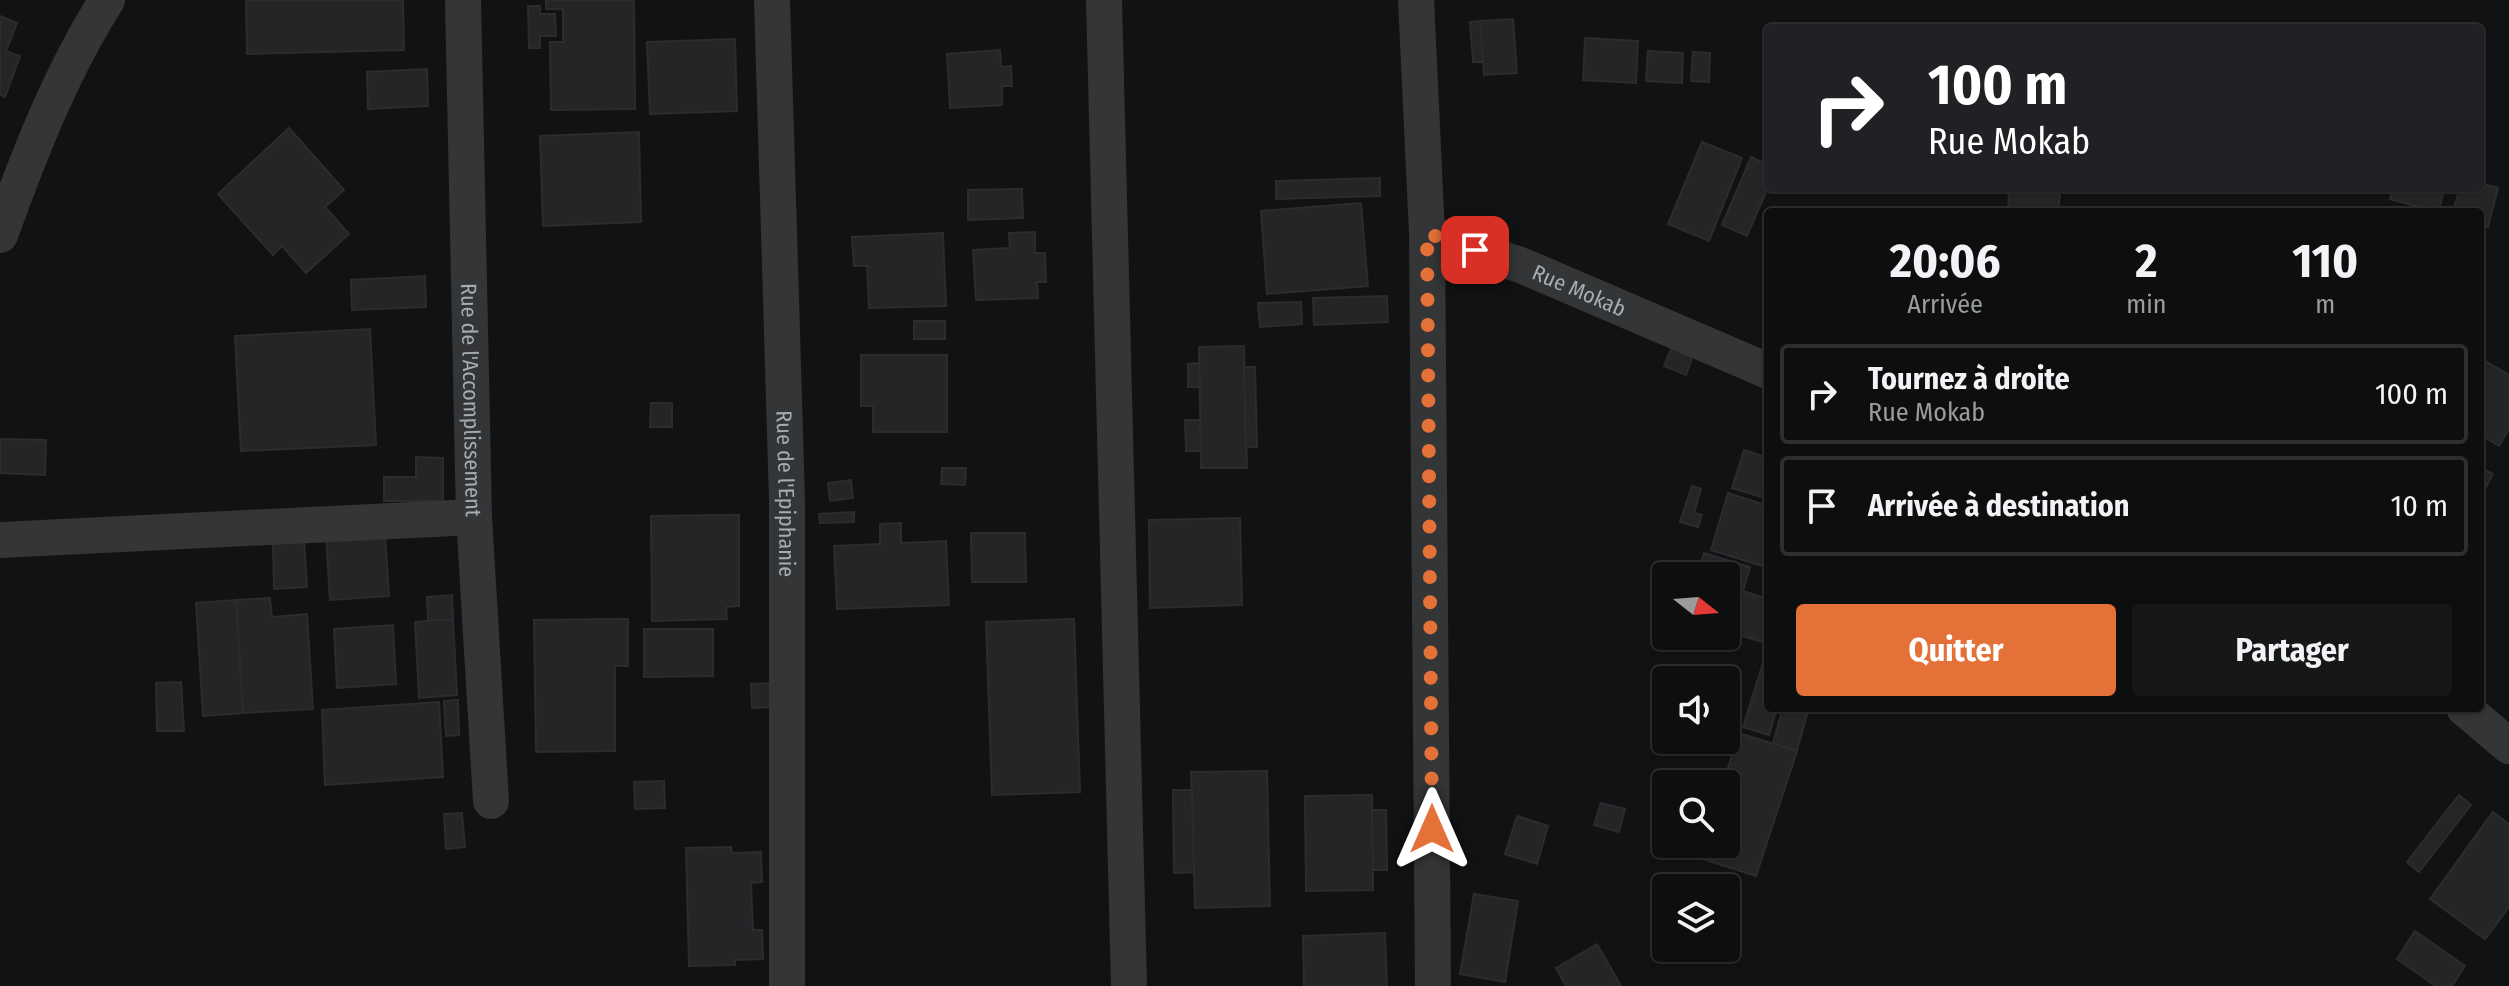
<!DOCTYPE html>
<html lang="fr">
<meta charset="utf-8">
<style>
body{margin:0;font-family:"Fira Sans Condensed",sans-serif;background:#161717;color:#f1f3f6;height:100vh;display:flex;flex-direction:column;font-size:30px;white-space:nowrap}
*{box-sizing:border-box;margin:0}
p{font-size:26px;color:#9a9c9e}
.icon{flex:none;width:44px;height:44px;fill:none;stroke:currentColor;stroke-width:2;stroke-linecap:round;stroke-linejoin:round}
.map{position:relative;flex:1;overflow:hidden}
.side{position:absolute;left:1764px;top:208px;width:720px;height:504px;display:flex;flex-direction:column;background:#0d0e0e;border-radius:8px;box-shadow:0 2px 6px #0004,0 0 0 2px #2d2e2e}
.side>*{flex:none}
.hud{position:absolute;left:1764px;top:24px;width:720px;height:168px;border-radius:8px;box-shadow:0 2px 6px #0004,0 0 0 2px #2d2e2e;background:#202124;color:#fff;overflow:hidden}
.needle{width:52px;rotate:107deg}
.fabs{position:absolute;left:1652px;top:562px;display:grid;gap:16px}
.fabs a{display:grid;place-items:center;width:88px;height:88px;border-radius:8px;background:#0d0e0e;box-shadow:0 2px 6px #0004,0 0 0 2px #2d2e2e;font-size:40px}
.pin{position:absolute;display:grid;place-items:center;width:68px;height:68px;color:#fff;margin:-34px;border-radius:16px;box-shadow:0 4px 12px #0006}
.me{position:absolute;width:88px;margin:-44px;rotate:0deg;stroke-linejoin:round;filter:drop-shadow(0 0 6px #0008)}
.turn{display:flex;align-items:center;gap:28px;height:168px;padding:0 32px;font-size:36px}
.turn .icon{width:104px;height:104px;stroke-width:2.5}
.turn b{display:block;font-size:56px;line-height:68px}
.eta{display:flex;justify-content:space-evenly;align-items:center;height:136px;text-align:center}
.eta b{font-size:48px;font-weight:700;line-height:56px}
.button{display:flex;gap:16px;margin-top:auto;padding:16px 32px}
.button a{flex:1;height:92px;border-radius:8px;background:#e47138;color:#fff;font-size:32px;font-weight:700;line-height:92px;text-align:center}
.button a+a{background:#161717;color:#f1f3f6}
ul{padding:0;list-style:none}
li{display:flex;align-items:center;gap:24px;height:100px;margin:0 16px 12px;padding:0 16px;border:4px solid #2d2e2e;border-radius:8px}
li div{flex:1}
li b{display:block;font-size:30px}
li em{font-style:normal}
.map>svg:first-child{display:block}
.building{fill:#242527;stroke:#2b2c2e;stroke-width:2}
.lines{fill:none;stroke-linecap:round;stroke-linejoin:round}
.street{stroke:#333537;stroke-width:36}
.route{stroke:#e47138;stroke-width:14;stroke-dasharray:0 25.2}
.labels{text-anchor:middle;stroke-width:8;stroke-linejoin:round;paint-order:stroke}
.street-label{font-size:22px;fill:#a4adb2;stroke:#0c0d0e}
</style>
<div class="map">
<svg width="2509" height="986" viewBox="0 0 2509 986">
<rect width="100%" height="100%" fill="#111213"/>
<g class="building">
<path d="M 246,0 L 403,0 L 404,50 L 247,54 Z"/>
<path d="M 546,0 L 634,0 L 635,109 L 551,110 L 550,42 L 563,42 L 563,9 L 546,9 Z"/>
<path d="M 528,6 L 540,6 L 540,14 L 555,14 L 556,36 L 540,36 L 540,48 L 529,48 Z"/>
<path d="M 0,16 L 17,23 L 6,51 L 20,56 L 5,97 L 0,95 Z"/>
<path d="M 1513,19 L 1517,73 L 1484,75 L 1480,21 Z"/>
<path d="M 1480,21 L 1483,62 L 1473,62 L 1470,22 Z"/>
<path d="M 1585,38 L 1638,41 L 1636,83 L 1583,80 Z"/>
<path d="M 735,39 L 737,111 L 650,114 L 647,42 Z"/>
<path d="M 1000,50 L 1001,67 L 1011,66 L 1012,86 L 1002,86 L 1002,105 L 950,108 L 947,54 Z"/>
<path d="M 1648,51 L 1683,53 L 1682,83 L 1646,81 Z"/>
<path d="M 1693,52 L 1710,53 L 1709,82 L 1691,81 Z"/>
<path d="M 427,69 L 428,106 L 368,109 L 367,72 Z"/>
<path d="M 289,128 L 344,190 L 325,207 L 349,234 L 306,273 L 282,246 L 273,255 L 218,194 Z"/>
<path d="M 639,132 L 641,222 L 543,226 L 540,136 Z"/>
<path d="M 1702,142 L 1742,158 L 1709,241 L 1668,224 Z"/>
<path d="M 1751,157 L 1768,165 L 1768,187 L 1747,236 L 1722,225 Z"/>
<path d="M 1380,178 L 1380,196 L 1276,199 L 1276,181 Z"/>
<path d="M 2480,183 L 2498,188 L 2488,227 L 2480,224 L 2480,212 L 2453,212 L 2460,188 L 2480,188 Z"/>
<path d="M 2393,188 L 2445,188 L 2438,212 L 2390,199 Z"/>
<path d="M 1022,189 L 1023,218 L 968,220 L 968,190 Z"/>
<path d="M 2009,190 L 2060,194 L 2058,212 L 2008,212 Z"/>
<path d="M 1361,203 L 1368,286 L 1267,294 L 1261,211 Z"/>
<path d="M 1035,232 L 1035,253 L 1045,253 L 1046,282 L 1037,282 L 1038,298 L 976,300 L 973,250 L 1010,248 L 1009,233 Z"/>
<path d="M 943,233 L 946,306 L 869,308 L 867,266 L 854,266 L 852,237 Z"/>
<path d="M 425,276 L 426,307 L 352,310 L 351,280 Z"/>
<path d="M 1387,296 L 1388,322 L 1314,325 L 1313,298 Z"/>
<path d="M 1301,302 L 1302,324 L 1260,327 L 1258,303 Z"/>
<rect x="914" y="321" width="31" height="18"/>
<path d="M 370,329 L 376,445 L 241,451 L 235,336 Z"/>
<path d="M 1244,346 L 1247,468 L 1201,468 L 1199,347 Z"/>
<path d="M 1672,347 L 1693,355 L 1686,375 L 1664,366 Z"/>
<path d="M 861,355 L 947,355 L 947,432 L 873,432 L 873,406 L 861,406 Z"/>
<path d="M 2480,358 L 2509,375 L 2509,429 L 2499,446 L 2480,435 Z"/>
<path d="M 1199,363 L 1200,387 L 1188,387 L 1188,364 Z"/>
<path d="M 1244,367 L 1255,367 L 1257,447 L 1246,447 Z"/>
<path d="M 651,403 L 672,403 L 672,427 L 650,427 Z"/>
<path d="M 1185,420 L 1200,420 L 1201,451 L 1186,451 Z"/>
<path d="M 0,439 L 46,440 L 45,475 L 0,473 Z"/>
<path d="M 1744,450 L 1768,458 L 1768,499 L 1732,488 Z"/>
<path d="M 416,457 L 443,458 L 443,501 L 384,501 L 384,477 L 416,477 Z"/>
<path d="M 942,468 L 966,468 L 965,485 L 941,484 Z"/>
<path d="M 2480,468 L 2493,474 L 2480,498 Z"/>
<path d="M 851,480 L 853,498 L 830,501 L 828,483 Z"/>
<path d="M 1692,486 L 1701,489 L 1694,513 L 1702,515 L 1698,527 L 1680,522 Z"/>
<path d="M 1728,493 L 1768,506 L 1768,568 L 1711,550 Z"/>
<path d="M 854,512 L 854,522 L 820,523 L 819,514 Z"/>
<path d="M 725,515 L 739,515 L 739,606 L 726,607 L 727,619 L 652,621 L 651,516 Z"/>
<path d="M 1240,518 L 1242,605 L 1150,608 L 1149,520 Z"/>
<path d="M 901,523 L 901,543 L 946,541 L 949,605 L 837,609 L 834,546 L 880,544 L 880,524 Z"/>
<path d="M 385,533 L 389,596 L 330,600 L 326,537 Z"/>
<path d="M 971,533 L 1025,533 L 1026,582 L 972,582 Z"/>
<path d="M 304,540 L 307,587 L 274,589 L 273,541 Z"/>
<path d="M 1704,553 L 1750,567 L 1743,591 L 1768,599 L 1768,644 L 1726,631 L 1726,576 L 1696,576 Z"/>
<path d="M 452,595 L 453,619 L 428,621 L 427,597 Z"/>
<path d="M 270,598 L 272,617 L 307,614 L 313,709 L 243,713 L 236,600 Z"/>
<path d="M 236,600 L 243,713 L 203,716 L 196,603 Z"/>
<path d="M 453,619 L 457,695 L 419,698 L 415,622 Z"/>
<path d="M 614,619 L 628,619 L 628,666 L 615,666 L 615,751 L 536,752 L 534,620 Z"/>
<path d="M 1074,619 L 1080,792 L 992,795 L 986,622 Z"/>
<path d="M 393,625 L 396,684 L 337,688 L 334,629 Z"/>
<path d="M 644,629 L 713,629 L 713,676 L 644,677 Z"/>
<path d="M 1766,653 L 1768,654 L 1768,708 L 1777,708 L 1769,735 L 1743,727 Z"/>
<path d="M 181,682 L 184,731 L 157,731 L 156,683 Z"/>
<path d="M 774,683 L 774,707 L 752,708 L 751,684 Z"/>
<path d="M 458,700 L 459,735 L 446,736 L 444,701 Z"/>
<path d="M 439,702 L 443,777 L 325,785 L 322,710 Z"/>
<path d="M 1783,708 L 1809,708 L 1797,750 L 1773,743 Z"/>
<path d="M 1739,733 L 1797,751 L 1756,876 L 1700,858 L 1704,844 L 1726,844 L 1726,784 L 1723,784 Z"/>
<path d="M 1267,771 L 1270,906 L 1195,908 L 1191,772 Z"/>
<path d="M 664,781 L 665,808 L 635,809 L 634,782 Z"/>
<path d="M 1173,790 L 1192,790 L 1194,872 L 1174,873 Z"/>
<path d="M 1372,795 L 1373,890 L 1306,891 L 1305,796 Z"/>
<path d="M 2459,795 L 2471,805 L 2419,872 L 2407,862 Z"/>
<path d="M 1601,803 L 1625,809 L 1619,832 L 1594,825 Z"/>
<path d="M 1372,810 L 1386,810 L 1387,870 L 1373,870 Z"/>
<path d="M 2493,812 L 2509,824 L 2509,907 L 2485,939 L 2430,899 Z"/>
<path d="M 462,813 L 465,847 L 446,849 L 444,814 Z"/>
<path d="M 1517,816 L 1548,826 L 1537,864 L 1505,854 Z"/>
<path d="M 731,847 L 732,853 L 761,852 L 762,882 L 751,883 L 753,930 L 762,930 L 763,959 L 735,960 L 735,965 L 689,966 L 686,848 Z"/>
<path d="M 1474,894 L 1518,901 L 1505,982 L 1460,974 Z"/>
<path d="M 2415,931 L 2465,966 L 2452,986 L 2436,986 L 2397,959 Z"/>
<path d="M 1385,933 L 1387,986 L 1304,986 L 1303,936 Z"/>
<path d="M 1597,944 L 1621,986 L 1566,986 L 1556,968 Z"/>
</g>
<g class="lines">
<g class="street">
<path id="s1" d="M 463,0 L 474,517 L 491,801"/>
<path id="s2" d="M 772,0 L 787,499 L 787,986"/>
<path d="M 1104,0 L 1129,986"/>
<path id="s3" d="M 1416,0 L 1427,233 L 1523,266 L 1768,371"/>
<path d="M 1427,233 L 1433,986"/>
<path d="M 0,235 C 29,155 61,72 107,0"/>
<path d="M 0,540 L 474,517"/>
<path d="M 2464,708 L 2509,746"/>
</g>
</g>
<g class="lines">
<path class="route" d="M 1432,829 L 1427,233 L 1475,250"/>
</g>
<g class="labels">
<g class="street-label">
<text dy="8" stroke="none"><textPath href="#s3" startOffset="396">Rue Mokab</textPath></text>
<text dy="8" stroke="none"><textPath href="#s1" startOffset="400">Rue de l'Accomplissement</textPath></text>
<text dy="8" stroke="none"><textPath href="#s2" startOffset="494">Rue de l'Epiphanie</textPath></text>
</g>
</g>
</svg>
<div class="fabs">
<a><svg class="needle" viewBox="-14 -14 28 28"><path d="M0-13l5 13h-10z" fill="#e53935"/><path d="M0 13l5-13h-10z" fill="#9a9c9e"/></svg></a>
<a><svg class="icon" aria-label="sound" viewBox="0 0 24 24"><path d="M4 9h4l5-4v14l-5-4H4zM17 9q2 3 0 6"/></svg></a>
<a><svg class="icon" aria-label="search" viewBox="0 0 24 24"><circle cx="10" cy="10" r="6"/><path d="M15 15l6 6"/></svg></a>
<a><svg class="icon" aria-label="layers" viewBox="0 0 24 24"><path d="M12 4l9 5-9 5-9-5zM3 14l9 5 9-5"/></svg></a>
</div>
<div class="pin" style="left:1475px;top:250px;background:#d93025"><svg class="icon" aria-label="arrive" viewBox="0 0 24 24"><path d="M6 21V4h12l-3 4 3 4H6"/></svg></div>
<svg class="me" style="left:1432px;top:829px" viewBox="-20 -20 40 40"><path d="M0-17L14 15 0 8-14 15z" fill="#e47138" stroke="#fff" stroke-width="4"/></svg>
<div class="hud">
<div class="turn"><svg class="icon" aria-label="right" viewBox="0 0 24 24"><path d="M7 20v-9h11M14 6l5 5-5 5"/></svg><div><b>100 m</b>Rue Mokab</div></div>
</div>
<section class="side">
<div class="eta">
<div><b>20:06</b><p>Arrivée</p></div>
<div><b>2</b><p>min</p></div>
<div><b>110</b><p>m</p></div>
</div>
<ul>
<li><svg class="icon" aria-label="right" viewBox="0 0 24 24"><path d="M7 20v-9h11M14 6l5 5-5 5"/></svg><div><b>Tournez à droite</b><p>Rue Mokab</p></div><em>100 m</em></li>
<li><svg class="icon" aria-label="arrive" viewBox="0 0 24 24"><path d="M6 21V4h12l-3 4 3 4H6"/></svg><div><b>Arrivée à destination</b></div><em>10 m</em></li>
</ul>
<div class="button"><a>Quitter</a><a>Partager</a></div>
</section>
</div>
